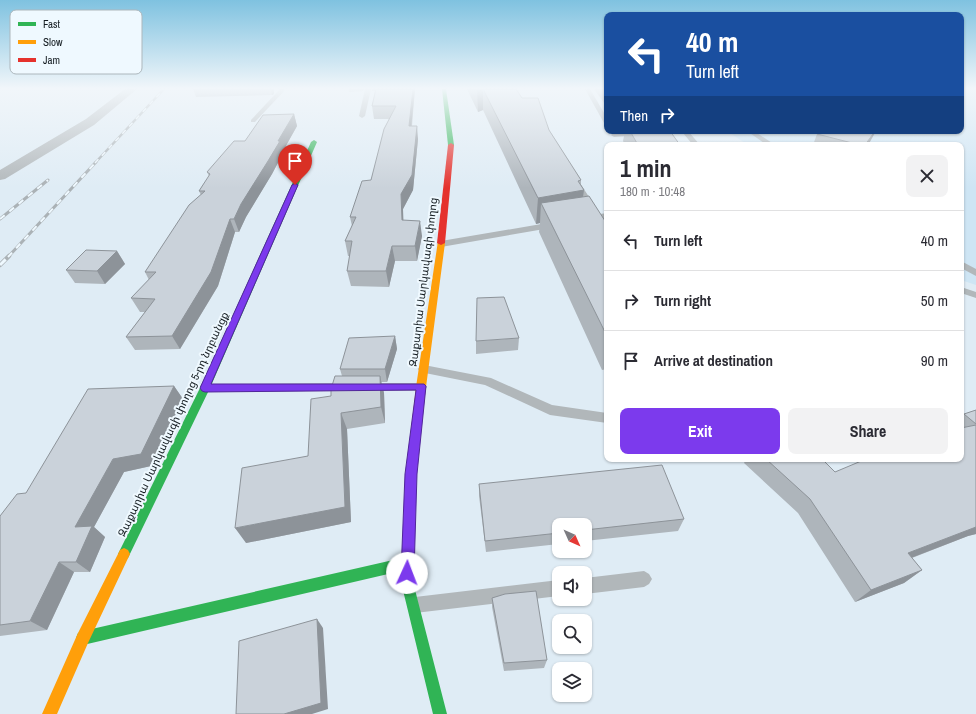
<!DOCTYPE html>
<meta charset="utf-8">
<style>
body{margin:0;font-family:"Archivo Narrow","Noto Sans Armenian",sans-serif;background:#f2f2f3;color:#2b2b33;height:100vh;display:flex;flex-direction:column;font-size:15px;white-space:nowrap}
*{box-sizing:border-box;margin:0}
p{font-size:13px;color:#7c7c81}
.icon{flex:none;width:22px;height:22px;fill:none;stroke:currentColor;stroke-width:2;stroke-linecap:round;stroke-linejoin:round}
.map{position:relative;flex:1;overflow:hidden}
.panel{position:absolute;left:604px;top:142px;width:360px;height:320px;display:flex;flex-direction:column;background:#fff;border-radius:8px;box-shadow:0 1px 3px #0004}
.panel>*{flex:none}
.top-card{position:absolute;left:604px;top:12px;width:360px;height:122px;border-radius:8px;box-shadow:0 1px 3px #0004;background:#1a4fa0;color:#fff;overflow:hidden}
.needle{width:26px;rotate:135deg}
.tools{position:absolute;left:552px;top:518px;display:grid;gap:8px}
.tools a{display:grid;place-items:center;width:40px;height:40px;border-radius:8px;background:#fff;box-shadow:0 1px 3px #0004;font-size:20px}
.pin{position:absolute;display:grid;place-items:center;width:34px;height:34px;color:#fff;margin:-41px -17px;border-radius:50% 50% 50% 0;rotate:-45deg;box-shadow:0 0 4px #0007}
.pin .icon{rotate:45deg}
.me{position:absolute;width:44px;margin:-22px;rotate:2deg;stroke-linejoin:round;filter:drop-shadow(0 0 3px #0008)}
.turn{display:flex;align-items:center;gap:14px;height:84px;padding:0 16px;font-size:18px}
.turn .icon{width:52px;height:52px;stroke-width:2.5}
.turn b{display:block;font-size:28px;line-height:34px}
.then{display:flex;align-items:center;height:38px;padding:0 16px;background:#0003;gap:8px;font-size:15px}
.round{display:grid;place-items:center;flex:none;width:42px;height:42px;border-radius:8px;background:#f2f2f3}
.head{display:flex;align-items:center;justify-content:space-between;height:68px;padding:0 16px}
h1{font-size:24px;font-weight:700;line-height:30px}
.button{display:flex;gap:8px;margin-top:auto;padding:8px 16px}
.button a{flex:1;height:46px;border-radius:8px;background:#7c3aed;color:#fff;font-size:16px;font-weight:700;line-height:46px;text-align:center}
.button a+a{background:#f2f2f3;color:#2b2b33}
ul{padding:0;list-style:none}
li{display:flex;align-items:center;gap:12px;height:60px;padding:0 16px;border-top:1px solid #e1e1e2}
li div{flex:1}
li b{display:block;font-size:15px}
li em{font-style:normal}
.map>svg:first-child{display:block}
.built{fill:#cee5f4}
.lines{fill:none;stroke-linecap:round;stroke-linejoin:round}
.lane{fill:#b1b7ba;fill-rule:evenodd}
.street{fill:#b1b7ba;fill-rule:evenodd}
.fast{fill:#30b455;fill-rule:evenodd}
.slow{fill:#ff9f0a;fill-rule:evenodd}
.jam{fill:#e5322d;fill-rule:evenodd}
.rail-far2-casing{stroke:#abb2b6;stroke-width:2.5}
.rail-far1-casing{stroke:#abb2b6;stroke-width:3}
.rail-casing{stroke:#abb2b6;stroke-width:4.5}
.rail-far2{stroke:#eff9ff;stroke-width:1.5;stroke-dasharray:5;stroke-linecap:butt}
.rail-far1{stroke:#eff9ff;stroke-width:2;stroke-dasharray:6;stroke-linecap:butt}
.rail{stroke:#eff9ff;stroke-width:3;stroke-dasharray:8;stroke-linecap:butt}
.wall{fill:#aeb5bb}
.shaded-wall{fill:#8d9399}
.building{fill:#cad2da;stroke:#8d9399}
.route{fill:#7c3aed;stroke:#51269a}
.labels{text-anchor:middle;stroke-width:4;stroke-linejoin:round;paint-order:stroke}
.street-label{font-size:11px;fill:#141c21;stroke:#eff9ff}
.key{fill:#eff9ff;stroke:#adb7bc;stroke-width:1}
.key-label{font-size:11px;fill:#141c21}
</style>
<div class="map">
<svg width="976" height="714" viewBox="0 0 976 714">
<rect width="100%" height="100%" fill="#dfecf5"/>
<path class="built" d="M 961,89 L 976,89 L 976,285 L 961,280 L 961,145 L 748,145 L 727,131 L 961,131 Z"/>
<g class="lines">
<g class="lane">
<path d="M 280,89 L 286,89 L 255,122 L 251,122 L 251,120 Z"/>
<path d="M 365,89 L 371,89 L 365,116 L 362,118 L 359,116 Z"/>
<path d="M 585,89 L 590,89 L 607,118 L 607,125 L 604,123 Z"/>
<path d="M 688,131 L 700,145 L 693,145 L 683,133 L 657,135 L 654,133 L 658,131 Z"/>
<path d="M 747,131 L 754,131 L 775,145 L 767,145 Z"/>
<path d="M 640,132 L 642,133 L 642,135 L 614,137 L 611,135 L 614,133 Z"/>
<path d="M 572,180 L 578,180 L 600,214 L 607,213 L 607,217 L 603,219 L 607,225 L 607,235 L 604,234 L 596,221 L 588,222 L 584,220 L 593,216 L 571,182 Z"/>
<path d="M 553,222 L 557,225 L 556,227 L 441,247 L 437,244 L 441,241 Z"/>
<path d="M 961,261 L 976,269 L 976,276 L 961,268 Z"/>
<path d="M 961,287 L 976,292 L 976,298 L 961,293 Z"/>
<path d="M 424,365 L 491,378 L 552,405 L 607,413 L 607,423 L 550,415 L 485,385 L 420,372 L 418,369 L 420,366 Z"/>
<path d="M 346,383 L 350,384 L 352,387 L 350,390 L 346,391 L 205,392 L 201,391 L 199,388 L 201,385 L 205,384 Z"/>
<path d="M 367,383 L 421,383 L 425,384 L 427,387 L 425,390 L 421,391 L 367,391 L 363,390 L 361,387 L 363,384 Z"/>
<path d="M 644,571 L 649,574 L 652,579 L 649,584 L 644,587 L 585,594 L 585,578 Z"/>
<path d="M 559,580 L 559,596 L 415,613 L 409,611 L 407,605 L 409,599 L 415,597 Z"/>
</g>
<path class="street" d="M 125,89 L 137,89 L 94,125 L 5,179 L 0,180 L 0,170 L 86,119 Z"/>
<g class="fast">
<path d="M 442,89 L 446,89 L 454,145 L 451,147 L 448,145 Z"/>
<path d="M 314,140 L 317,142 L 210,388 L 128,558 L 124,560 L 120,558 L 118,554 L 120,550 L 200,388 L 311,142 Z"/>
<path d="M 411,468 L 415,470 L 416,473 L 413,582 L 447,714 L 433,714 L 401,582 L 401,571 L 83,645 L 78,643 L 76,638 L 78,633 L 83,631 L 402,558 L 406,473 L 407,470 Z"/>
</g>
<g class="slow">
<path d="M 438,241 L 444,241 L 445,243 L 426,387 L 416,473 L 415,476 L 411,478 L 407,476 L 406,473 L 416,387 Z"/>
<path d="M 124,548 L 128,550 L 130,554 L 88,643 L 57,714 L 42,714 L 78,633 L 120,550 Z"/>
</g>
<path class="jam" d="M 451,143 L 454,145 L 445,243 L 441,245 L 437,243 L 448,145 Z"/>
<defs>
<path id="rail-far2" d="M 95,163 L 164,89"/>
<g id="rail-far1">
<path d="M 0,219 L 48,180"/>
<path d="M 8,257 L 96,162"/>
</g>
<path id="rail" d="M 0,265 L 9,256"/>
</defs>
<use href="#rail-far2" class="rail-far2-casing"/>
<use href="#rail-far1" class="rail-far1-casing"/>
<use href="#rail" class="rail-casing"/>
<use href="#rail-far2" class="rail-far2"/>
<use href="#rail-far1" class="rail-far1"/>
<use href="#rail" class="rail"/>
</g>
<g class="wall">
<path d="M 193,89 L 274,89 L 274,94 L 272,95 L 196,97 Z"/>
<path d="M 348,89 L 364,89 L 363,91 L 349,92 Z"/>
<path d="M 372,89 L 415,89 L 412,126 L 418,139 L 413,190 L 403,209 L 403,220 L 422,236 L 417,261 L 395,261 L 389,287 L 351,286 L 347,271 L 350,256 L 348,256 L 345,241 L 352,226 L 350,217 L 371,180 L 389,119 L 374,119 L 372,106 L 375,91 L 372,91 Z"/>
<path d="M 467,89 L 516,89 L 522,98 L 549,130 L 581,180 L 581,185 L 584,190 L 583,197 L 607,224 L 607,369 L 602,370 L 539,232 L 540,223 L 536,224 L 483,110 L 478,112 Z"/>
<path d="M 594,89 L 607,89 L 607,107 Z"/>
<path d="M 294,114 L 297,126 L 283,151 L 283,153 L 272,174 L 246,217 L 239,232 L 235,232 L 218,286 L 180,349 L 135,350 L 126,337 L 145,312 L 140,312 L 131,298 L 149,280 L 145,272 L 201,195 L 199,191 L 209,176 L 207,172 L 245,141 Z"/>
<path d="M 625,131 L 670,131 L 680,145 L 625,145 L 623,141 Z"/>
<path d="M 820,131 L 876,131 L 868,145 L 813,145 L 817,134 Z"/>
<path d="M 117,251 L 125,264 L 105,284 L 75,283 L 66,270 Z"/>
<path d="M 395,336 L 397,349 L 387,382 L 381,382 L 384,393 L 385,423 L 347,429 L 351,522 L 246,543 L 308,456 L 331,396 L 342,376 L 340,369 Z"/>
<path d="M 519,338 L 518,350 L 476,354 L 476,341 Z"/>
<path d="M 174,386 L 183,399 L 151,466 L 124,472 L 94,527 L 105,537 L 90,572 L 74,572 L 47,630 L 0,636 L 0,516 L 26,493 Z"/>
<path d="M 976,410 L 976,534 L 968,536 L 912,558 L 922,570 L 904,583 L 855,602 L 798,513 L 744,463 L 746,459 L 822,459 L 835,472 L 961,459 L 961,416 L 964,414 Z"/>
<path d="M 479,484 L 684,519 L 678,531 L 585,541 L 585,525 L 559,525 L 559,544 L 486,552 L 479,496 Z"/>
<path d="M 492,598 L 547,660 L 544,668 L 504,671 L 492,607 Z"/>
</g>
<g class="shaded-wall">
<path d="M 271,89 L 274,89 L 274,94 L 272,95 Z"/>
<path d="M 413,89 L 415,89 L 410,139 L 409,126 Z"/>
<path d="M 477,89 L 483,89 L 483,110 L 478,112 Z"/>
<path d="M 294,114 L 297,126 L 283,151 L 283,153 L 272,174 L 246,217 L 239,232 L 234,219 L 241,204 Z"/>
<path d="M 417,126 L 418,139 L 413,190 L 403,209 L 404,235 L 402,220 L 401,194 Z"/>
<path d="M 875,131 L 876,131 L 868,145 L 865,145 Z"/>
<path d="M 584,190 L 580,217 L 541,203 L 540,223 L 536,224 L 538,198 Z"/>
<path d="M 230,219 L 235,232 L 218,286 L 180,349 L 172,336 Z"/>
<path d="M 420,221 L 422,236 L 417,261 L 415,246 Z"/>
<path d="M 392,246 L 395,261 L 389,287 L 386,271 Z"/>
<path d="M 117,251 L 125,264 L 105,284 L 97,271 Z"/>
<path d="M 395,336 L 397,349 L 387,382 L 385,369 Z"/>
<path d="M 380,376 L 384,393 L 385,423 L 381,407 Z"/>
<path d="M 174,386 L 183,399 L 151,466 L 124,472 L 94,527 L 105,537 L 90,572 L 76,562 L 75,527 L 113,459 Z"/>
<path d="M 341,413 L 347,429 L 351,522 L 246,543 L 235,528 L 345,507 Z"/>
<path d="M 976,527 L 976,534 L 968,536 L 890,566 L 908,553 Z"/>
<path d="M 59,562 L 74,572 L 47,630 L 30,621 Z"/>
<path d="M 922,570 L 904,583 L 855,602 L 871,590 Z"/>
<path d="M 317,619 L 323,628 L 328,709 L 312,714 L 284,714 Z"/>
</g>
<g class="building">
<path d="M 376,89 L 413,89 L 409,126 L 417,126 L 412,175 L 401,194 L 402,220 L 420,221 L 415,246 L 392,246 L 386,271 L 347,271 L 352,241 L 345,241 L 356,217 L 350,217 L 362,181 L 371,180 L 384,129 L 396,106 L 372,106 Z"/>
<path d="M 483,89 L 516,89 L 522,98 L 538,98 L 549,130 L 581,180 L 578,181 L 584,190 L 538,198 Z"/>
<path d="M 294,114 L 278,141 L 280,141 L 268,161 L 241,204 L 234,219 L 230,219 L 211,272 L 172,336 L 126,337 L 155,299 L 131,298 L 156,272 L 145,272 L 189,205 L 205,191 L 199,191 L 210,174 L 207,172 L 234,141 L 245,141 L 263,115 Z"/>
<path d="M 630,131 L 670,131 L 680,145 L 638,145 Z"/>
<path d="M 820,131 L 875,131 L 865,145 L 860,145 L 817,134 Z"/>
<path d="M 589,196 L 607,224 L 607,336 L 541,203 Z"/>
<path d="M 86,250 L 117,251 L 97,271 L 66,270 Z"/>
<path d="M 504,297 L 519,338 L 476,341 L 477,298 Z"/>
<path d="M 395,336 L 385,369 L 340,369 L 349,338 Z"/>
<path d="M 335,376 L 380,376 L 381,407 L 341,413 L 345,507 L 235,528 L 242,468 L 308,456 L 311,399 L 331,396 L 331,389 Z"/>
<path d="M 174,386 L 141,454 L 113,459 L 75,527 L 92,526 L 76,562 L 59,562 L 30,621 L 0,625 L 0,516 L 17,494 L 26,493 L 88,389 Z"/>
<path d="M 976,410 L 976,424 L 964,414 Z"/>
<path d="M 976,425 L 976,527 L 908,553 L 922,570 L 871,590 L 810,499 L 766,459 L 822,459 L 835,472 L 866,459 L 961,459 L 961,428 Z"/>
<path d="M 662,465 L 684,519 L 585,530 L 585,525 L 559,525 L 559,533 L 485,541 L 479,484 Z"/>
<path d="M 536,591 L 547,660 L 504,663 L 492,598 L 505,594 Z"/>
<path d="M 317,619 L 321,703 L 284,714 L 236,714 L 239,641 Z"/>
</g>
<linearGradient id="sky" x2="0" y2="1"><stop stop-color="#7fc2e0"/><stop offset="0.47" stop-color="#f1f6fa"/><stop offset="1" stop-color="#f1f6fa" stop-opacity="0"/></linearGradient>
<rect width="976" height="188" fill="url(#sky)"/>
<path class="route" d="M 295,183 L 298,185 L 211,384 L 424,384 L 426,386 L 417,474 L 414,573 L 412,577 L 407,579 L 403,577 L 401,573 L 405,474 L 416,390 L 205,392 L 202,391 L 200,388 L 292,185 Z"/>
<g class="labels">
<g class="street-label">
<text transform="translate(423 282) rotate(-83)" y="4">Զաքարիա Սարկավագի փողոց</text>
<text transform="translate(173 424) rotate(-65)" y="4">Զաքարիա Սարկավագի փողոց 5-րդ նրբանցք</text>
</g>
</g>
<rect x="10" y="10" width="132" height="64" rx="6" class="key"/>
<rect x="18" y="22" width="18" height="4" fill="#30b455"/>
<rect x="18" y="40" width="18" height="4" fill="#ff9f0a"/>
<rect x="18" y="58" width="18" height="4" fill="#e5322d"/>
<g class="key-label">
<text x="43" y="28">Fast</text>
<text x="43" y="46">Slow</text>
<text x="43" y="64">Jam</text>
</g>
</svg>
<div class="tools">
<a><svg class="needle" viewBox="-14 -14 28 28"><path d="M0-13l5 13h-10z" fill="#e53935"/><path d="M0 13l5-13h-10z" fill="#7c7c81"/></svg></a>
<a><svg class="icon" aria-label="sound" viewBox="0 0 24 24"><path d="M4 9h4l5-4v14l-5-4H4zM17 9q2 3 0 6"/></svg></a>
<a><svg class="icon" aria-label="search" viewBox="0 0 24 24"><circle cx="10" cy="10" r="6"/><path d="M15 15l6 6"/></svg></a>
<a><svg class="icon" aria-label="layers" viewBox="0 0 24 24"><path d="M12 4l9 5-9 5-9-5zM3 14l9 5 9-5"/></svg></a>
</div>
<div class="pin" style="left:295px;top:185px;background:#d93025"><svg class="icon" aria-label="arrive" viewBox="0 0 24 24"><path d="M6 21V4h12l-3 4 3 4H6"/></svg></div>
<svg class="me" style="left:407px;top:573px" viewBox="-20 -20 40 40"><circle r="19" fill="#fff"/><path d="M0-13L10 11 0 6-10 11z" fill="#7c3aed"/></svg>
<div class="top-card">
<div class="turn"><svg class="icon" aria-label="left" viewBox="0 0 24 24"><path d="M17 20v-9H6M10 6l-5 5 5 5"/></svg><div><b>40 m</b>Turn left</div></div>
<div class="then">Then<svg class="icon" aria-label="right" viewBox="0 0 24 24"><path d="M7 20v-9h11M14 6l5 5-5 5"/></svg></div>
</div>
<section class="panel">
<div class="head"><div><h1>1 min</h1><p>180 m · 10:48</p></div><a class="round"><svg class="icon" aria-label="close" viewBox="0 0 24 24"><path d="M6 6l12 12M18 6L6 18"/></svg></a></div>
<ul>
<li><svg class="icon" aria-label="left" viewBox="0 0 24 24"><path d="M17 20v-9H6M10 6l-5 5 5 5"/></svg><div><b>Turn left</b></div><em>40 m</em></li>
<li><svg class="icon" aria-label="right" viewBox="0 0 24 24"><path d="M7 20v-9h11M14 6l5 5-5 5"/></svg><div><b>Turn right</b></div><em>50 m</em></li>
<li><svg class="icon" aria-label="arrive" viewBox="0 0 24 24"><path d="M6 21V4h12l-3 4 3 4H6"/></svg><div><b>Arrive at destination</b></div><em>90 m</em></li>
</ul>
<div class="button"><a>Exit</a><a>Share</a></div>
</section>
</div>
